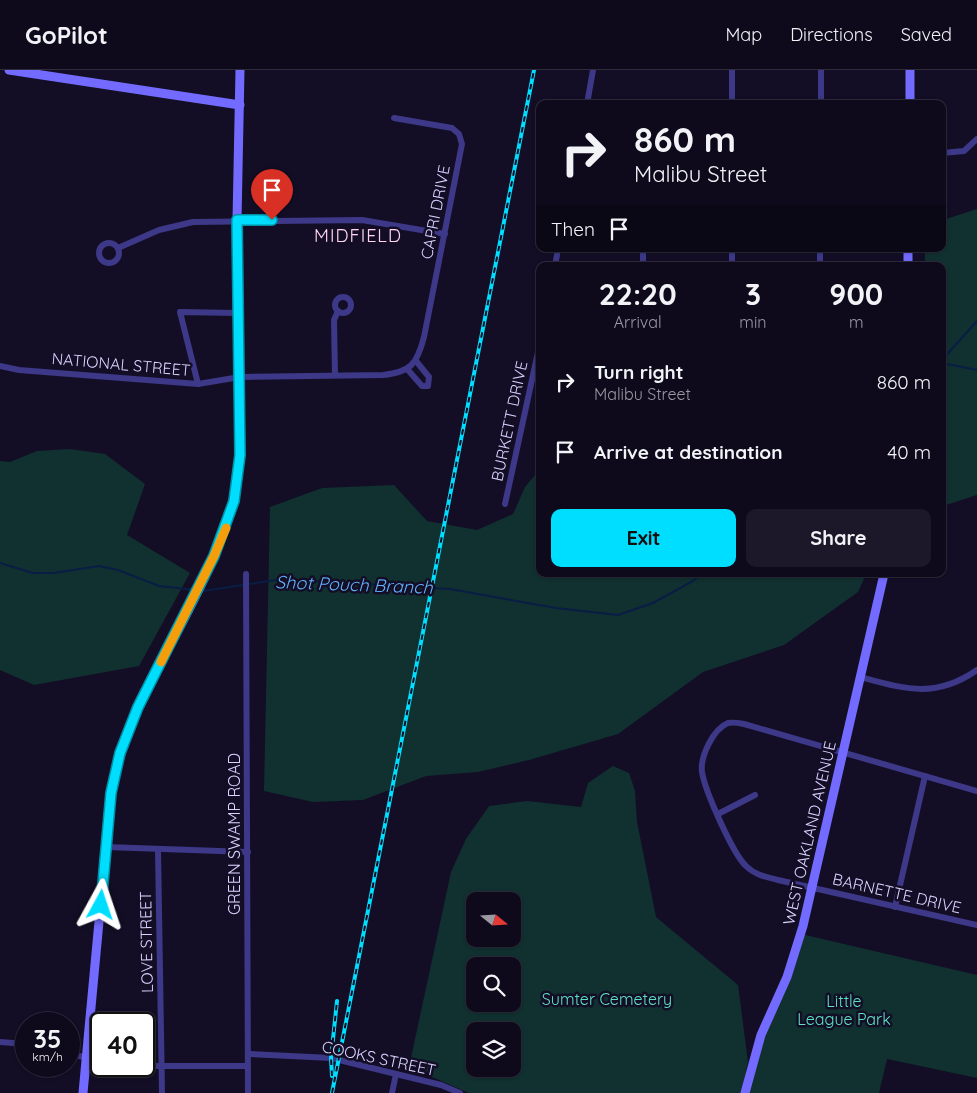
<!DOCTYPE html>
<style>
body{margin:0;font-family:Quicksand,sans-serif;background:#1c1829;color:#f1f3f6;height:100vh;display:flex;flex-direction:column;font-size:19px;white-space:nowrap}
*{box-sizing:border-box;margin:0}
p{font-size:16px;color:#9b9aa3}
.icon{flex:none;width:28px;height:28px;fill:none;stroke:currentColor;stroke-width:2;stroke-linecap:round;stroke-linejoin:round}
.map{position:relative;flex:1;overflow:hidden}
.drawer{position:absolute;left:536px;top:192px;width:410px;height:315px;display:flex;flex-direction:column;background:#0e0a1c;border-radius:10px;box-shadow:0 1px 4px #0004,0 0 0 1px #2e2b3b}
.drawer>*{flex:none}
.banner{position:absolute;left:536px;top:30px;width:410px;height:152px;border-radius:10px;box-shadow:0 1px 4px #0004,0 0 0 1px #2e2b3b;background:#0e0a1c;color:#f1f3f6;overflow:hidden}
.needle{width:32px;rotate:108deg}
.controls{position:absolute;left:466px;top:822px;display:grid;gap:10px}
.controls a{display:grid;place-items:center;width:55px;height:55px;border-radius:10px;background:#0e0a1c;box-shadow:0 1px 4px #0004,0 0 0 1px #2e2b3b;font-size:25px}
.speed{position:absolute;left:15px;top:942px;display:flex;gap:10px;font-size:25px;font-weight:700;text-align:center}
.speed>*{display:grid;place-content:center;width:65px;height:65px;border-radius:50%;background:#0e0a1c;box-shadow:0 1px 4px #0004,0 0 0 1px #2e2b3b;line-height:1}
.speed small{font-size:12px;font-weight:400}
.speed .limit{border:2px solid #111;border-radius:8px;background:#fff;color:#111}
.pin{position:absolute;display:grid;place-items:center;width:42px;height:42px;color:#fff;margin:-51px -21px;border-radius:50% 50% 50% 0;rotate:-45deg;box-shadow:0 0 5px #0007}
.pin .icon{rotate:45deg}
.me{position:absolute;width:55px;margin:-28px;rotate:5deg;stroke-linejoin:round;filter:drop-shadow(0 0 4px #0008)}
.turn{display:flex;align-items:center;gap:18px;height:105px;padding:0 15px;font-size:22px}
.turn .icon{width:65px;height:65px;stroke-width:2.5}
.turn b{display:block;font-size:35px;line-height:42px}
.then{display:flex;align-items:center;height:48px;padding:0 15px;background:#0003;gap:10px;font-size:19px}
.eta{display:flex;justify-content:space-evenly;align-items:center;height:85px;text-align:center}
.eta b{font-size:30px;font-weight:700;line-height:35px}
.action{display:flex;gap:10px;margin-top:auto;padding:10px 15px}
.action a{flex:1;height:58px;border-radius:10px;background:#00deff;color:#111;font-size:20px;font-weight:700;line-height:58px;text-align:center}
.action a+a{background:#1c1829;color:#f1f3f6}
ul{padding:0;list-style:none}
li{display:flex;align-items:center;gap:15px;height:70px;padding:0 15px}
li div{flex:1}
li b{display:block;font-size:19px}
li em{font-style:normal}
header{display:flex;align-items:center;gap:30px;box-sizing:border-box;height:70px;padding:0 25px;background:#0e0a1c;border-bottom:1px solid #2e2b3b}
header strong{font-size:24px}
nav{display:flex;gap:28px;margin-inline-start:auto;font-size:18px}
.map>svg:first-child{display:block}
.green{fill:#113030;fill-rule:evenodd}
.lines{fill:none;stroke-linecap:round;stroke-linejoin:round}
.stream{stroke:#091d45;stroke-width:2}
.street{stroke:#3d3887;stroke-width:6}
.secondary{stroke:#736bff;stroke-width:9}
.rail-casing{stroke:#00deff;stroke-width:4}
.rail{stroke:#130e26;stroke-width:2;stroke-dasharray:5.5;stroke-linecap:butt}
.route-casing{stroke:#0090a6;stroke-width:12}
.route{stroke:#00deff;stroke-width:9}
.slow{stroke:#f59e0b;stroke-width:9}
.labels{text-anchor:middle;stroke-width:5;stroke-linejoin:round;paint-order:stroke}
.street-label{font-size:16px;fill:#dad4ff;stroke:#130e26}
.park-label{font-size:16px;fill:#5ce3c5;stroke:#130e26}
.neighbourhood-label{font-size:18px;letter-spacing:1px;fill:#ffd6ef;stroke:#130e26}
.water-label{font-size:18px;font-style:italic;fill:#62b2ff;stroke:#130e26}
</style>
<header>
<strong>GoPilot</strong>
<nav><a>Map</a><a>Directions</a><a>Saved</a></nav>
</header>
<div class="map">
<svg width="977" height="1023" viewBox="0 0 977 1023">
<rect width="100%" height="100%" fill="#130e26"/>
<g class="green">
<path d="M 977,139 L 977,425 L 943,436 L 942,196 L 925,196 L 925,179 L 942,179 L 943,150 Z"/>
<path d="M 70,379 L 105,384 L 145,414 L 127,465 L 190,503 L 139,596 L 34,615 L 0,600 L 0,391 L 10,392 L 37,381 Z"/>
<path d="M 540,399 L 540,504 L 866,504 L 858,522 L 784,575 L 703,602 L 618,664 L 529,690 L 478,702 L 426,706 L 363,730 L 313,732 L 264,721 L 270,437 L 322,418 L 394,415 L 427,451 L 477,460 L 513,444 L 525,417 Z"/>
<path d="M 613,696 L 629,703 L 635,721 L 637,752 L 656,847 L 738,915 L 748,992 L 741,1023 L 469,1023 L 409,997 L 451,802 L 466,769 L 489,736 L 527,731 L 581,737 L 588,713 ZM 475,831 L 512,831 L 512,869 L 475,869 ZM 475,896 L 512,896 L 512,934 L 475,934 ZM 475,961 L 512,961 L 512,999 L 475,999 Z"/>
<path d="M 801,864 L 977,905 L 977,1008 L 887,989 L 879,1023 L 745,1023 Z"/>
</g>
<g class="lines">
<g class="stream">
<path d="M 942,290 L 977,251"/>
<path d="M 942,293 L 977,300"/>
<path d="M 0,493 L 33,503 L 54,503 L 99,496 L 118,500 L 159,516 L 195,520"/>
<path d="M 203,521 L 283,509 L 450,519 L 556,538 L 618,545 L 653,533 L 693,511 L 701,504"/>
</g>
<g class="street">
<path d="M 732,0 L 732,34"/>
<path d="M 587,34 L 593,0"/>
<path d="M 821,34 L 821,0"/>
<path d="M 942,83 L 964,81 L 977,69"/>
<circle cx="109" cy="183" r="10"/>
<path d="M 118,178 L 159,160 L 193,152 L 362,150 L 445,164"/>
<path d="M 555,196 L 558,179"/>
<path d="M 643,196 L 643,179"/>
<path d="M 732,196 L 732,179"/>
<path d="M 820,196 L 820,179"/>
<circle cx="343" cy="235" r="8"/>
<path d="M 0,296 L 19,300 L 198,314 L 240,307 L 383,305 C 411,302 417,294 424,267 L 462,74 L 459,64 L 452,58 L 394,48"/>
<path d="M 408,300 L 422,316 L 428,316 L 429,307 L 416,291"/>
<path d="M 335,305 L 334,250 L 338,241"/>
<path d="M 198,314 L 180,242 L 238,243"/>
<path d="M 505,434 L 540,273"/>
<path d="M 246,504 L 248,1023"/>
<path d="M 860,607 C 905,619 935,629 977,600"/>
<path d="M 977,721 L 744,654 C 739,653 733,652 728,653 C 713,659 700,687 702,702 C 705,721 733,784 746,796 C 755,805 766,807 778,810 L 977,855"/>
<path d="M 718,744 L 755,725"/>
<path d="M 106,777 L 248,782"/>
<path d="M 158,780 L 162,1023"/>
<path d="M 895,837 L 925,706"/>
<path d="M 0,972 L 26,974"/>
<path d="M 69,983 L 101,992"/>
<path d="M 249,984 L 331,988 L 441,1015 L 460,1023"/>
<path d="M 132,996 L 141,996"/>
<path d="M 144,996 L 248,996"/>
<path d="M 392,1023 L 396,1004"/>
</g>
<g class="secondary">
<path d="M 9,0 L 240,35"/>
<path d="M 910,34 L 910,0"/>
<path d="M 908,196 L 908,179"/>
<path d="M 83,1023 L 111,723 C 133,603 232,509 240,385 L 237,150 L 240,0"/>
<path d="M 745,1023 L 761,965 L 787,907 L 803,856 L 884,504"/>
</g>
<defs>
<g id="rail">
<path d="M 332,1006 L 331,988 L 337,931"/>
<path d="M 332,1023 L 534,0"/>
</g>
</defs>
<use href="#rail" class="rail-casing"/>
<use href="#rail" class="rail"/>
</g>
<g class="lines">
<defs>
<path id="route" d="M 101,835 L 111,723 L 120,683 L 138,637 L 214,486 L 234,431 L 240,385 L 237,150 L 272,150"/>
</defs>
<use href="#route" class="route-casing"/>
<use href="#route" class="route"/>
<path class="slow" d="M 161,592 L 214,486 L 226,458"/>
</g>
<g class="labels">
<g class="street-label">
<text transform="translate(435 142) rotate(-79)" y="6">CAPRI DRIVE</text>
<text transform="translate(121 294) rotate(5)" y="6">NATIONAL STREET</text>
<text transform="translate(509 351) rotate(-78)" y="6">BURKETT DRIVE</text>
<text transform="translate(809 763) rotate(-77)" y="6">WEST OAKLAND AVENUE</text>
<text transform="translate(234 764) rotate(-90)" y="6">GREEN SWAMP ROAD</text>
<text transform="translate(897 823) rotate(13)" y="6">BARNETTE DRIVE</text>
<text transform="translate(146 872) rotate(-91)" y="6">LOVE STREET</text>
<text transform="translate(379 988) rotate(12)" y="6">COOKS STREET</text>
</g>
<g class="park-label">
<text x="607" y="935">Sumter Cemetery</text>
<text x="844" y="937">Little<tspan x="844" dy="18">League Park</tspan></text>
</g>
<g class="neighbourhood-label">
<text x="358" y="172">MIDFIELD</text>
</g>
<g class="water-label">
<text transform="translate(354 515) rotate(2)" y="6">Shot Pouch Branch</text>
</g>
</g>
</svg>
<div class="controls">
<a><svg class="needle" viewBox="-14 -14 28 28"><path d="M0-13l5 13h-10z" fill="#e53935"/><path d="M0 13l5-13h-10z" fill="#9b9aa3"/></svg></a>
<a><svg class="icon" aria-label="search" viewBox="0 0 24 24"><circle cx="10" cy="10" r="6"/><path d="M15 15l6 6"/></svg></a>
<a><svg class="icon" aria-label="layers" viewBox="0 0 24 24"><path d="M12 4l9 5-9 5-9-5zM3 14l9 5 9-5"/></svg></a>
</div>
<div class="speed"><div>35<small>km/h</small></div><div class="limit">40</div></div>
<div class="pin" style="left:272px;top:150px;background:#d93025"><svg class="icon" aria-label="arrive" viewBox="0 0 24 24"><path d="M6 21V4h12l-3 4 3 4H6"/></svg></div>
<svg class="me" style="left:101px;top:835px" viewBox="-20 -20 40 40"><path d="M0-17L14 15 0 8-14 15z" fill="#00deff" stroke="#fff" stroke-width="4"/></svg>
<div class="banner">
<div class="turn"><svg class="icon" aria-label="right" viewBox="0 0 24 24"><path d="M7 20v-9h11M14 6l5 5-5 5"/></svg><div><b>860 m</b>Malibu Street</div></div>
<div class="then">Then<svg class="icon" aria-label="arrive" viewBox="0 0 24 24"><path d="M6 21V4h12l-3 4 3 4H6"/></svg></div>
</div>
<section class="drawer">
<div class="eta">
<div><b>22:20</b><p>Arrival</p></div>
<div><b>3</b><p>min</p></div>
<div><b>900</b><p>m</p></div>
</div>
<ul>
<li><svg class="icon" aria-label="right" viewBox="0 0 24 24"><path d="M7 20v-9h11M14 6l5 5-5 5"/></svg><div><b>Turn right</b><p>Malibu Street</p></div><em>860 m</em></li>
<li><svg class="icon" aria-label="arrive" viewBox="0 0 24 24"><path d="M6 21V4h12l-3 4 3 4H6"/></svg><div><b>Arrive at destination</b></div><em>40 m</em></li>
</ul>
<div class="action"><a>Exit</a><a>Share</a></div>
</section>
</div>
